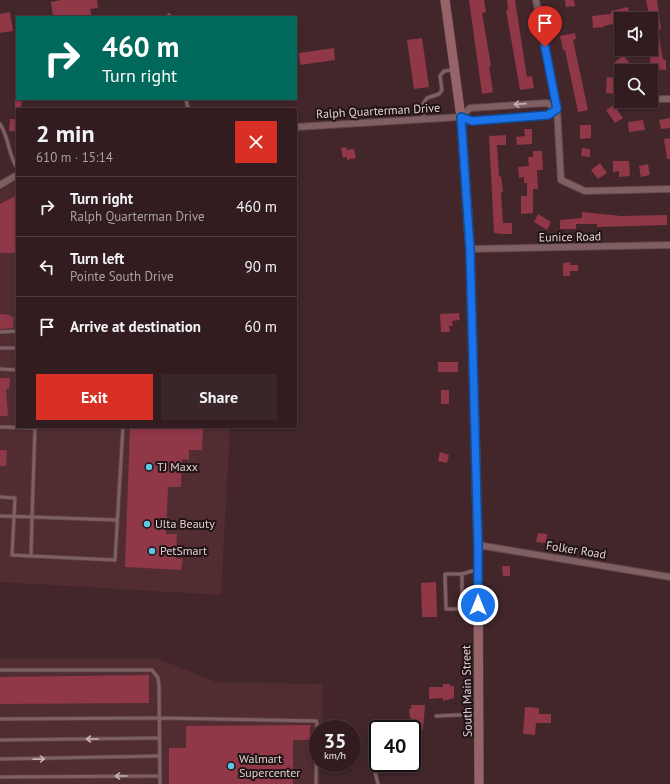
<!DOCTYPE html>
<meta charset="utf-8">
<style>
body{margin:0;font-family:"PT Sans",sans-serif;background:#3a2529;color:#f1f3f6;height:100vh;display:flex;flex-direction:column;font-size:15px;white-space:nowrap}
*{box-sizing:border-box;margin:0}
p{font-size:13px;color:#a8a1a5}
.icon{flex:none;width:22px;height:22px;fill:none;stroke:currentColor;stroke-width:2;stroke-linecap:round;stroke-linejoin:round}
.map{position:relative;flex:1;overflow:hidden}
.drawer{position:absolute;left:16px;top:108px;width:281px;height:320px;display:flex;flex-direction:column;background:#321c20;border-radius:0px;box-shadow:0 2px 6px #0003,0 0 0 1px #4d3a3e}
.drawer>*{flex:none}
.guide{position:absolute;left:16px;top:16px;width:281px;height:84px;border-radius:0px;box-shadow:0 2px 6px #0003,0 0 0 1px #4d3a3e;background:#00695c;color:#fff;overflow:hidden}
.buttons{position:absolute;left:614px;top:12px;display:grid;gap:8px}
.buttons a{display:grid;place-items:center;width:44px;height:44px;border-radius:0px;background:#321c20;box-shadow:0 2px 6px #0003,0 0 0 1px #4d3a3e;font-size:20px}
.speed{position:absolute;left:309px;top:720px;display:flex;gap:8px;font-size:20px;font-weight:700;text-align:center}
.speed>*{display:grid;place-content:center;width:52px;height:52px;border-radius:50%;background:#321c20;box-shadow:0 2px 6px #0003,0 0 0 1px #4d3a3e;line-height:1}
.speed small{font-size:10px;font-weight:400}
.speed .limit{border:2px solid #111;border-radius:6px;background:#fff;color:#111}
.pin{position:absolute;display:grid;place-items:center;width:34px;height:34px;color:#fff;margin:-41px -17px;border-radius:50% 50% 50% 0;rotate:-45deg;box-shadow:0 0 4px #0007}
.pin .icon{rotate:45deg}
.me{position:absolute;width:44px;margin:-22px;rotate:0deg;stroke-linejoin:round;filter:drop-shadow(0 0 3px #0008)}
.turn{display:flex;align-items:center;gap:14px;height:84px;padding:0 20px;font-size:18px}
.turn .icon{width:52px;height:52px;stroke-width:2.5}
.turn b{display:block;font-size:28px;line-height:34px}
.round{display:grid;place-items:center;flex:none;width:42px;height:42px;border-radius:0px;background:#3a2529}
.summary{display:flex;align-items:center;justify-content:space-between;height:68px;padding:0 20px}
h1{font-size:24px;font-weight:700;line-height:30px}
.button{display:flex;gap:8px;margin-top:auto;padding:8px 20px}
.button a{flex:1;height:46px;border-radius:0px;background:#d93025;color:#fff;font-size:16px;font-weight:700;line-height:46px;text-align:center}
.button a+a{background:#3a2529;color:#f1f3f6}
ul{padding:0;list-style:none}
li{display:flex;align-items:center;gap:12px;height:60px;padding:0 20px;border-top:1px solid #4d3a3e}
li div{flex:1}
li b{display:block;font-size:15px}
li em{font-style:normal}
.map>svg:first-child{display:block}
.built{fill:#512d32}
.building{fill:#903748}
.lines{fill:none;stroke-linecap:round;stroke-linejoin:round}
.lane-casing{stroke:#5d4548;stroke-width:4.5}
.street-casing{stroke:#5d4548;stroke-width:8}
.secondary-casing{stroke:#5d4548;stroke-width:10}
.lane{stroke:#7f5f62;stroke-width:3}
.street{stroke:#7f5f62;stroke-width:6}
.secondary{stroke:#966369;stroke-width:9}
.oneway{stroke:#c6afb0}
.route-casing{stroke:#114b97;stroke-width:10}
.route{stroke:#1a73e8;stroke-width:7}
.poi-dot{fill:#5dc7e8;stroke:#201315;stroke-width:1.5}
.labels{text-anchor:middle;stroke-width:4;stroke-linejoin:round;paint-order:stroke}
.street-label{font-size:12px;fill:#e4d1d2;stroke:#201315}
.poi-label{font-size:12px;fill:#e4d1d2;stroke:#201315;text-anchor:start}
</style>
<div class="map">
<svg width="670" height="784" viewBox="0 0 670 784">
<rect width="100%" height="100%" fill="#42262a"/>
<g class="built">
<path d="M 17,181 L 17,427 L 230,427 L 221,595 L 0,582 L 0,191 Z"/>
<path d="M 0,659 L 159,659 L 216,682 L 323,684 L 322,729 L 318,729 L 320,784 L 0,784 Z"/>
</g>
<g class="building">
<path d="M 61,0 L 97,0 L 98,8 L 90,9 L 92,17 L 53,17 L 51,2 Z"/>
<path d="M 469,0 L 484,0 L 486,12 L 482,13 L 491,66 L 489,66 L 493,92 L 482,94 Z"/>
<path d="M 507,0 L 515,0 L 527,77 L 532,76 L 534,88 L 520,90 L 506,10 L 508,10 Z"/>
<path d="M 565,0 L 574,0 L 575,6 L 566,7 Z"/>
<path d="M 646,0 L 657,0 L 661,29 L 658,30 L 663,60 L 666,60 L 666,70 L 650,69 L 651,19 L 638,19 L 638,16 L 649,14 Z"/>
<path d="M 628,7 L 630,17 L 621,19 L 621,22 L 604,26 L 604,27 L 593,28 L 592,16 L 611,14 L 611,11 Z"/>
<path d="M 10,12 L 13,31 L 0,33 L 0,14 Z"/>
<path d="M 575,33 L 576,39 L 573,40 L 588,110 L 578,112 L 565,50 L 563,50 L 560,36 Z"/>
<path d="M 422,38 L 429,87 L 414,89 L 407,40 Z"/>
<path d="M 334,48 L 335,60 L 300,65 L 299,53 Z"/>
<path d="M 623,55 L 629,62 L 619,71 L 613,64 Z"/>
<path d="M 607,77 L 617,78 L 615,94 L 606,93 Z"/>
<path d="M 15,99 L 22,99 L 21,109 L 15,109 Z"/>
<path d="M 614,105 L 623,118 L 615,123 L 606,110 Z"/>
<path d="M 670,118 L 670,128 L 661,129 L 659,120 Z"/>
<path d="M 10,119 L 17,119 L 17,131 L 9,131 Z"/>
<path d="M 643,120 L 645,130 L 629,132 L 628,122 Z"/>
<path d="M 580,125 L 591,125 L 591,138 L 580,139 Z"/>
<path d="M 524,129 L 532,129 L 532,144 L 517,145 L 516,137 L 525,136 Z"/>
<path d="M 506,135 L 506,145 L 497,145 L 499,177 L 501,176 L 503,192 L 501,192 L 503,223 L 512,223 L 512,234 L 502,234 L 494,233 L 489,136 Z"/>
<path d="M 670,138 L 670,159 L 667,159 L 664,139 Z"/>
<path d="M 346,147 L 347,150 L 354,149 L 356,158 L 347,160 L 347,157 L 343,158 L 341,148 Z"/>
<path d="M 582,148 L 590,149 L 590,157 L 581,156 Z"/>
<path d="M 533,151 L 542,151 L 543,170 L 537,170 L 538,189 L 533,189 L 533,213 L 521,214 L 521,196 L 527,196 L 527,183 L 524,183 L 524,177 L 519,178 L 518,167 L 529,166 L 528,157 L 533,157 Z"/>
<path d="M 613,161 L 629,161 L 630,176 L 619,177 L 619,171 L 613,172 Z"/>
<path d="M 600,163 L 607,173 L 598,179 L 591,170 Z"/>
<path d="M 648,164 L 650,175 L 641,177 L 639,166 Z"/>
<path d="M 17,195 L 17,253 L 0,253 L 0,204 Z"/>
<path d="M 582,212 L 621,216 L 667,215 L 667,225 L 597,227 L 597,224 L 576,224 L 576,229 L 560,229 L 560,220 L 582,218 Z"/>
<path d="M 538,214 L 551,222 L 547,230 L 534,222 Z"/>
<path d="M 570,262 L 570,265 L 578,265 L 578,271 L 570,271 L 570,276 L 563,276 L 563,263 Z"/>
<path d="M 459,313 L 460,320 L 452,321 L 453,326 L 449,326 L 450,332 L 441,332 L 440,314 Z"/>
<path d="M 0,314 L 10,315 L 10,317 L 14,317 L 13,328 L 0,329 Z"/>
<rect x="438" y="362" width="20" height="10"/>
<path d="M 0,378 L 10,378 L 9,389 L 6,389 L 8,416 L 0,416 Z"/>
<rect x="441" y="390" width="8" height="14"/>
<path d="M 130,427 L 203,427 L 202,450 L 189,450 L 189,460 L 182,459 L 181,487 L 168,487 L 166,534 L 177,534 L 176,558 L 183,559 L 181,570 L 125,567 Z"/>
<path d="M 0,450 L 7,450 L 6,466 L 0,466 Z"/>
<path d="M 440,452 L 449,455 L 447,463 L 438,461 Z"/>
<path d="M 538,533 L 547,534 L 546,543 L 536,542 Z"/>
<path d="M 502,566 L 510,566 L 510,576 L 503,576 Z"/>
<path d="M 436,582 L 437,617 L 422,617 L 421,583 Z"/>
<path d="M 149,675 L 149,703 L 0,704 L 0,677 Z"/>
<path d="M 443,684 L 450,684 L 450,686 L 454,686 L 454,698 L 443,701 L 443,698 L 429,699 L 429,687 L 443,687 Z"/>
<path d="M 411,705 L 425,705 L 423,730 L 412,730 L 411,718 L 410,718 L 409,709 L 411,709 Z"/>
<path d="M 525,707 L 539,708 L 539,714 L 551,714 L 551,723 L 536,723 L 535,735 L 523,734 Z"/>
<path d="M 310,725 L 310,740 L 293,740 L 293,784 L 169,784 L 169,748 L 186,748 L 186,726 Z"/>
</g>
<g class="lines">
<defs>
<g id="lane">
<path d="M 169,15 L 170,17"/>
<path d="M 186,99 L 188,109"/>
<path d="M 424,118 L 423,104 L 427,98 L 439,94 L 442,90 L 440,76 L 444,71 L 453,70"/>
<path d="M 0,124 C 9,137 8,154 17,168"/>
<path d="M 0,332 L 17,331"/>
<path d="M 0,348 L 17,348"/>
<path d="M 0,369 L 17,370"/>
<path d="M 0,427 L 35,428"/>
<path d="M 0,497 L 15,498 L 12,555 L 31,556"/>
<path d="M 0,516 L 32,517 L 35,427"/>
<path d="M 117,520 L 32,517 L 31,556 L 115,560 L 123,427"/>
<path d="M 476,570 L 462,574 L 462,600 L 476,605"/>
<path d="M 462,574 L 445,574 L 446,609 L 462,609 L 462,600"/>
<path d="M 0,670 L 152,670 L 158,678 L 159,685 L 160,784"/>
<path d="M 436,716 L 478,714"/>
<path d="M 0,719 L 158,718 L 316,721 L 317,723 L 316,784"/>
<path d="M 0,740 L 159,738"/>
<path d="M 0,759 L 160,756"/>
<path d="M 374,765 L 390,763"/>
<path d="M 0,777 L 160,776"/>
<path d="M 378,784 L 370,751 L 378,750"/>
</g>
<g id="street">
<path d="M 536,0 L 557,109 L 561,180 L 585,191 L 670,189"/>
<path d="M 651,97 L 654,99 L 670,99"/>
<path d="M 461,117 L 470,108 L 547,103 L 557,109"/>
<path d="M 296,127 L 461,117 L 472,121 L 548,115 L 557,109"/>
<path d="M 0,185 L 17,175"/>
<path d="M 470,249 L 670,245"/>
<path d="M 478,545 L 670,577"/>
</g>
<path id="secondary" d="M 445,0 L 461,117 L 470,249 L 478,545 L 479,784"/>
</defs>
<use href="#lane" class="lane-casing"/>
<use href="#street" class="street-casing"/>
<use href="#secondary" class="secondary-casing"/>
<use href="#lane" class="lane"/>
<use href="#street" class="street"/>
<use href="#secondary" class="secondary"/>
</g>
<defs><path id="oneway-shaft" d="M-6 0H5M1.5-3L5.5 0L1.5 3" fill="none" stroke-width="1.6" stroke-linecap="round" stroke-linejoin="round"/></defs>
<g class="oneway">
<use href="#oneway-shaft" transform="translate(520 104) rotate(176)"/>
<use href="#oneway-shaft" transform="translate(92 739) rotate(180)"/>
<use href="#oneway-shaft" transform="translate(39 759) rotate(-1)"/>
<use href="#oneway-shaft" transform="translate(121 776) rotate(-180)"/>
</g>
<g class="lines">
<defs>
<path id="route" d="M 478,605 L 478,545 L 470,249 L 461,117 L 472,121 L 548,115 L 557,109 L 545,47"/>
</defs>
<use href="#route" class="route-casing"/>
<use href="#route" class="route"/>
</g>
<g class="poi-dot">
<circle cx="149" cy="467" r="4"/>
<circle cx="147" cy="524" r="4"/>
<circle cx="152" cy="551" r="4"/>
<circle cx="231" cy="766" r="4"/>
</g>
<g class="labels">
<g class="street-label">
<text transform="translate(378 111) rotate(-3)" y="4">Ralph Quarterman Drive</text>
<text transform="translate(570 237) rotate(-1)" y="4">Eunice Road</text>
<text transform="translate(576 550) rotate(9)" y="4">Folker Road</text>
<text transform="translate(467 691) rotate(-91)" y="4">South Main Street</text>
</g>
<g class="poi-label">
<text x="157" y="471">TJ Maxx</text>
<text x="155" y="528">Ulta Beauty</text>
<text x="160" y="555">PetSmart</text>
<text x="239" y="763">Walmart<tspan x="239" dy="14">Supercenter</tspan></text>
</g>
</g>
</svg>
<div class="buttons">
<a><svg class="icon" aria-label="sound" viewBox="0 0 24 24"><path d="M4 9h4l5-4v14l-5-4H4zM17 9q2 3 0 6"/></svg></a>
<a><svg class="icon" aria-label="search" viewBox="0 0 24 24"><circle cx="10" cy="10" r="6"/><path d="M15 15l6 6"/></svg></a>
</div>
<div class="speed"><div>35<small>km/h</small></div><div class="limit">40</div></div>
<div class="pin" style="left:545px;top:47px;background:#d93025"><svg class="icon" aria-label="arrive" viewBox="0 0 24 24"><path d="M6 21V4h12l-3 4 3 4H6"/></svg></div>
<svg class="me" style="left:478px;top:605px" viewBox="-20 -20 40 40"><circle r="17" fill="#1a73e8" stroke="#fff" stroke-width="3"/><path d="M0-11L8 9 0 5-8 9z" fill="#fff"/></svg>
<div class="guide">
<div class="turn"><svg class="icon" aria-label="right" viewBox="0 0 24 24"><path d="M7 20v-9h11M14 6l5 5-5 5"/></svg><div><b>460 m</b>Turn right</div></div>
</div>
<section class="drawer">
<div class="summary"><div><h1>2 min</h1><p>610 m · 15:14</p></div><a class="round" style="background:#d93025;color:#fff"><svg class="icon" aria-label="close" viewBox="0 0 24 24"><path d="M6 6l12 12M18 6L6 18"/></svg></a></div>
<ul>
<li><svg class="icon" aria-label="right" viewBox="0 0 24 24"><path d="M7 20v-9h11M14 6l5 5-5 5"/></svg><div><b>Turn right</b><p>Ralph Quarterman Drive</p></div><em>460 m</em></li>
<li><svg class="icon" aria-label="left" viewBox="0 0 24 24"><path d="M17 20v-9H6M10 6l-5 5 5 5"/></svg><div><b>Turn left</b><p>Pointe South Drive</p></div><em>90 m</em></li>
<li><svg class="icon" aria-label="arrive" viewBox="0 0 24 24"><path d="M6 21V4h12l-3 4 3 4H6"/></svg><div><b>Arrive at destination</b></div><em>60 m</em></li>
</ul>
<div class="button"><a>Exit</a><a>Share</a></div>
</section>
</div>
